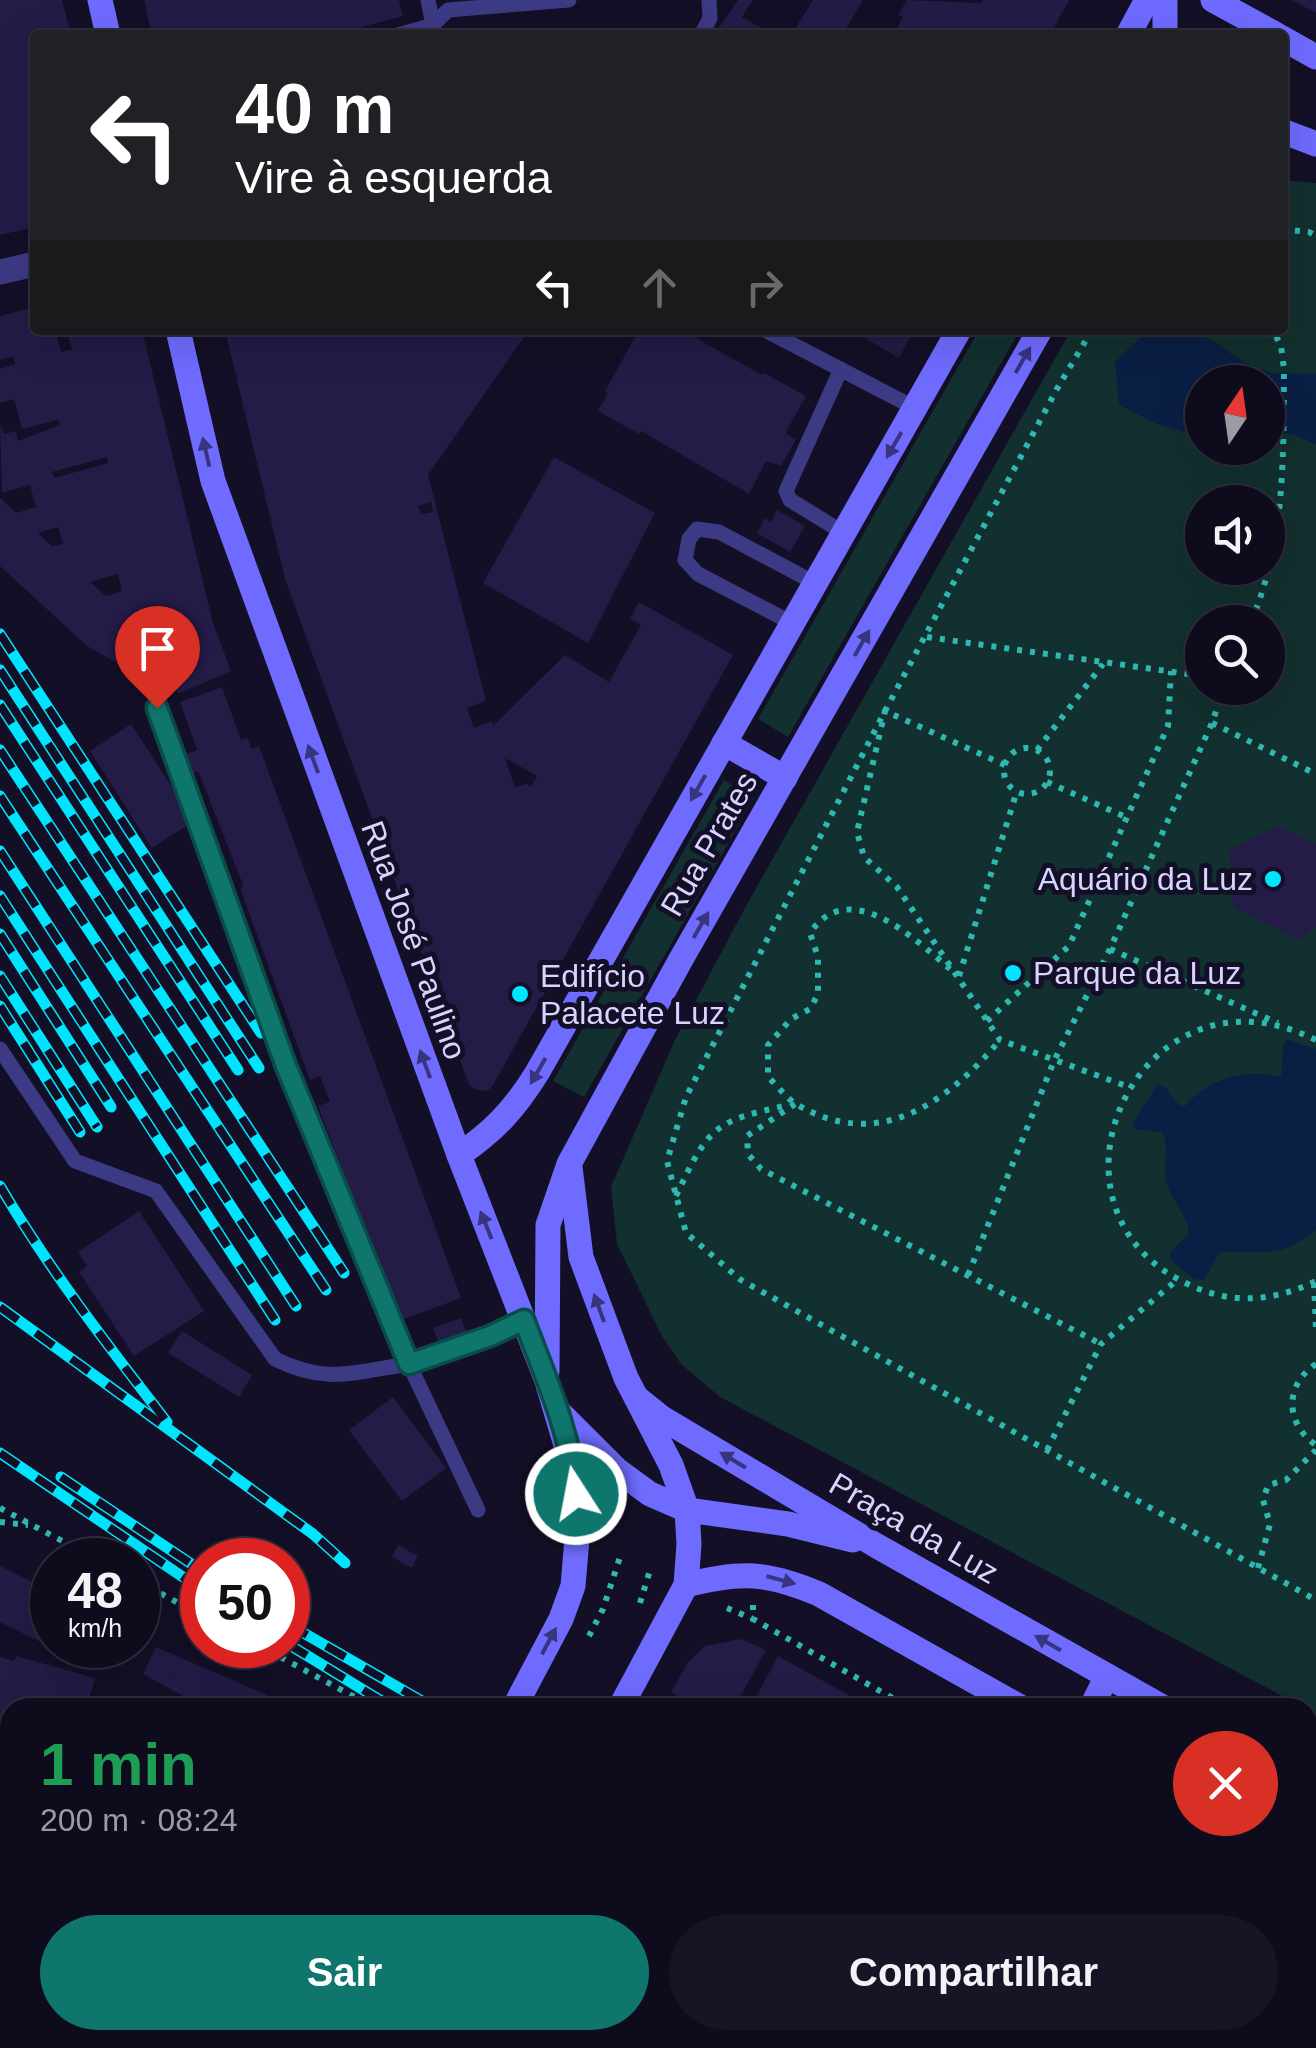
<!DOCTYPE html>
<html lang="pt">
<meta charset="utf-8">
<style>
body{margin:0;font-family:Arial,sans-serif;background:#171425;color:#f1f3f6;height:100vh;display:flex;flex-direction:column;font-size:38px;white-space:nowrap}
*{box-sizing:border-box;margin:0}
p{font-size:32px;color:#9b9ba3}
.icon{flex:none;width:55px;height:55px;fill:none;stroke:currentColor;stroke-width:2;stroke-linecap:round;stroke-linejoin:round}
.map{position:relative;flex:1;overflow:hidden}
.sheet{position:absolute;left:0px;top:1698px;width:1318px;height:352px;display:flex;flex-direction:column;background:#0e0b1c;border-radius:30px 30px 0 0;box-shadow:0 10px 40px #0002,0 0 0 2px #2e2b3b}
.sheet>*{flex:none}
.banner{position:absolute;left:30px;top:30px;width:1258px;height:305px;border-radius:10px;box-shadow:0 10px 40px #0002,0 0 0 2px #2e2b3b;background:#202124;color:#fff;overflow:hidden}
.needle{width:65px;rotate:13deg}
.tools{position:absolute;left:1185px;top:365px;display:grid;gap:20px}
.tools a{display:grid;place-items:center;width:100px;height:100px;border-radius:50%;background:#0e0b1c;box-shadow:0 10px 40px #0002,0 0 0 2px #2e2b3b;font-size:50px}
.speed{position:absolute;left:30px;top:1538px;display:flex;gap:20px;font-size:50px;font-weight:700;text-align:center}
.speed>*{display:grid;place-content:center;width:130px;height:130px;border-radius:50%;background:#0e0b1c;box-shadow:0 10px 40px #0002,0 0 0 2px #2e2b3b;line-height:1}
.speed small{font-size:25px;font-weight:400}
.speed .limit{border:15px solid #d22;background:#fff;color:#111}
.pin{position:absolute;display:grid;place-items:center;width:85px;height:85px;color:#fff;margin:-102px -42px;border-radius:50% 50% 50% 0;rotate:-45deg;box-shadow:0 0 10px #0007}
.pin .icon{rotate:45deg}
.me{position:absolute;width:110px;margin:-55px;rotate:349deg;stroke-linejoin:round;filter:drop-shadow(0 0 8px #0008)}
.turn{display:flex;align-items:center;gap:35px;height:210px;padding:0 40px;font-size:45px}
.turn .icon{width:130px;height:130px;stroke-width:2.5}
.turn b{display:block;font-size:70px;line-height:85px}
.lanes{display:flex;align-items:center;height:95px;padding:0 40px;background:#0003;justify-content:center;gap:50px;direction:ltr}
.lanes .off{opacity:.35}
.round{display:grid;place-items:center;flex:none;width:105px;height:105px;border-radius:52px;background:#171425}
.summary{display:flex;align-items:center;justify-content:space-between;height:170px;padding:0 40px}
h1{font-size:60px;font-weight:600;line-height:75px;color:#1e9e55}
.cta{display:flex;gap:20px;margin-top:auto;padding:20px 40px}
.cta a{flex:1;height:115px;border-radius:60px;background:#0f766e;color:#fff;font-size:40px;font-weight:600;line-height:115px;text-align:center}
.cta a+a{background:#171425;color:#f1f3f6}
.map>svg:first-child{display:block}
.green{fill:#12302f;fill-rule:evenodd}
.water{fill:#0a1f44}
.building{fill:#241b47;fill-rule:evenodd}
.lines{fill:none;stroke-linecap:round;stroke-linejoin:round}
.path{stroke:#2fb8b0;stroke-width:6;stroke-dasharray:5 8;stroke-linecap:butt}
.lane{stroke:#3d3a85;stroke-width:15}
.street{stroke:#3d3a85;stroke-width:25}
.secondary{stroke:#6f6bff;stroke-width:25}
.rail-casing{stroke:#00e5ff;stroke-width:11}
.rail{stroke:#130f26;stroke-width:8;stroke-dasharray:22;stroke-linecap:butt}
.oneway{fill:#38347d}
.route-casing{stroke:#0a4d48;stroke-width:25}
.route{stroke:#0f766e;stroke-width:18}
.poi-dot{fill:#00e5ff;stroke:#130f26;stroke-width:4}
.labels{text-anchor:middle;stroke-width:10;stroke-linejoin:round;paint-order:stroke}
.street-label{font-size:32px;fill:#d9d4ff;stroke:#130f26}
.poi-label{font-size:32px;fill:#d9d4ff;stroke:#130f26;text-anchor:start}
</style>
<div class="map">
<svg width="1316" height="2048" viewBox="0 0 1316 2048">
<rect width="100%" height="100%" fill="#130f26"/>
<g class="green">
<path d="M 1283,180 L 1316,183 L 1316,1714 L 720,1397 L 681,1364 L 662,1336 L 617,1244 L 611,1187 L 675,1040 L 746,906 L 1071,330 L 1282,330 ZM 1202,382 L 1268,382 L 1268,448 L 1202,448 ZM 1202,502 L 1268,502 L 1268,568 L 1202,568 ZM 1202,622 L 1268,622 L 1268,688 L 1202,688 Z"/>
<path d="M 979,330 L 1020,330 L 788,737 L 758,719 Z"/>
<path d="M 724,780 L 754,798 L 584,1097 L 553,1081 Z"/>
</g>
<g class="water">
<path d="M 1165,330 C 1219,330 1219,354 1260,369 C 1277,376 1298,373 1316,374 L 1316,444 L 1291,434 L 1268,433 L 1268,382 L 1202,382 L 1202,437 L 1159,425 L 1119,405 L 1115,362 L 1143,335 Z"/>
<path d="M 1287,1039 L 1316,1049 L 1316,1230 C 1279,1260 1263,1250 1220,1252 L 1204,1280 L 1194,1279 L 1170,1259 L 1170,1252 L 1189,1234 C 1189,1218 1171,1200 1166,1181 C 1162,1165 1171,1145 1161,1132 L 1135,1129 L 1133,1122 L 1158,1084 L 1165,1087 L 1179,1105 L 1185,1106 C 1209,1078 1246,1068 1281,1077 L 1283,1047 Z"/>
</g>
<g class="building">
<path d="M 0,0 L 62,0 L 71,35 L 35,35 L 35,227 L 0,235 Z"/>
<path d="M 144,0 L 399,0 L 403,16 L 332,35 L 152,35 Z"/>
<path d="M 738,0 L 753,0 L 742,17 L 774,35 L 714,35 Z"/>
<path d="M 813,0 L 863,0 L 842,35 L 791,35 Z"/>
<path d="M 907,0 L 981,3 L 982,0 L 1069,0 L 1050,35 L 893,35 L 903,17 L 898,15 Z"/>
<path d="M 1292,0 L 1316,0 L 1316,13 Z"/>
<path d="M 631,29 L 632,35 L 595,35 L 595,32 Z"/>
<path d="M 35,307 L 35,330 L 142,330 L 213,623 L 231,671 L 178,694 L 167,668 L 199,655 L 175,642 L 151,682 L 87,646 L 0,566 L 0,498 L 16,513 L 36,507 L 30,485 L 2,493 L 0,424 L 4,434 L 16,431 L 18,441 L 60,425 L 58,420 L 22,429 L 14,399 L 0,403 L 0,369 L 15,364 L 13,356 L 0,360 L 0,316 ZM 68,335 L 72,349 L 61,352 L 57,338 ZM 107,457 L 108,463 L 54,478 L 52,472 ZM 58,527 L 63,544 L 52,546 L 38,533 ZM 118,574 L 122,591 L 106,596 L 90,582 ZM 163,616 L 168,633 L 162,634 L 142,622 Z"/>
<path d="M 225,330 L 529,330 L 428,475 L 486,701 L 467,708 L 474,728 L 492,721 L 493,726 L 565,655 L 609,682 L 641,625 L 630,619 L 639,602 L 733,655 L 492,1087 L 487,1091 L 477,1090 L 469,1085 L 285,579 ZM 431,502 L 433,512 L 421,514 L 418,506 ZM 505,758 L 537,776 L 531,787 L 527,784 L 515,787 Z"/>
<path d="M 639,330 L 689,330 L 696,334 L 694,337 L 762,375 L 764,373 L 806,396 L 787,430 L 786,434 L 796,439 L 781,466 L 766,461 L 749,494 L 641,431 L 639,434 L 598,411 L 608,393 L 605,391 Z"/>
<path d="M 851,330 L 914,330 L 899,358 Z"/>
<path d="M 554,457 L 655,513 L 588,643 L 483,583 Z"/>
<path d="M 777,510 L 805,526 L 790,552 L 757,533 L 765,518 L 771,522 Z"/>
<path d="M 222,687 L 241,740 L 248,738 L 251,749 L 259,746 L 461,1298 L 399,1321 L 318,1106 L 330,1102 L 320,1076 L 310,1080 L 240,888 L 243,887 L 242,882 L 198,771 L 191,773 L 184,755 L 197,750 L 180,702 Z"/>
<path d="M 131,724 L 194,821 L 152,848 L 90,751 Z"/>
<path d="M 1278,826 L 1316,844 L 1316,927 L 1298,939 L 1233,907 L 1229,850 Z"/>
<path d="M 139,1211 L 204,1311 L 134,1356 L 79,1272 L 87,1266 L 78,1252 Z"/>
<path d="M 461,1318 L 469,1340 L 441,1350 L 433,1328 Z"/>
<path d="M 182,1331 L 252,1375 L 239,1397 L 168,1353 Z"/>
<path d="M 393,1397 L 446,1468 L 402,1501 L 349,1430 Z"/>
<path d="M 398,1545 L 418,1556 L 412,1568 L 392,1557 Z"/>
<path d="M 0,1566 L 52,1592 L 52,1645 L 63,1645 L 59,1651 L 0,1622 Z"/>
<path d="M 741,1639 L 766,1650 L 734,1708 L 699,1708 L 671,1692 L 688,1662 L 705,1646 Z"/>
<path d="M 156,1647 L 267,1695 L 261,1708 L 205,1708 L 143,1674 Z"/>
<path d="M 16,1656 L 95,1678 L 87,1706 L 10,1708 L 10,1722 L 0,1719 L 0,1657 L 14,1661 Z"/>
<path d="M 778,1656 L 872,1708 L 750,1708 Z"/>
<path d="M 1308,1921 L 1316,1926 L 1316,2048 L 885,2046 L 888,2040 L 1308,2040 Z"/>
<path d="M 0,1994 L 10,2026 L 10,2040 L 14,2040 L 16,2048 L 0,2048 Z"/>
<path d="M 108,2040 L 171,2040 L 174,2048 L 111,2048 Z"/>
<path d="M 310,2040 L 363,2040 L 361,2048 L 337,2048 Z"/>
<path d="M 512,2040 L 726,2040 L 740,2048 L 510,2048 Z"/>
</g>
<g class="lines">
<g class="path">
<path d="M 1282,229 L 1309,232 L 1316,236"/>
<path d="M 1092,330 L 1058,387 L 885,711 L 686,1097 L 667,1161 L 686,1233 L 741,1280 L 1316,1600"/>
<path d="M 1251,622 C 1286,538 1283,459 1284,369 L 1281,346 L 1273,330"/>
<path d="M 927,637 L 1202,676"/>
<path d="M 1212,723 L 1316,774"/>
<circle cx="1027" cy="771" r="23"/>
<path d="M 1037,750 L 1103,664"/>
<path d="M 1005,765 L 885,711 L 857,832 L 864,857 L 897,887 L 1000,1040 L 1129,1087"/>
<path d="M 1047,782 L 1128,818"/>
<path d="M 1110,949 L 1278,1023"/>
<path d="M 950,969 C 915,939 849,875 810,933 L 818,957 L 818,994 L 810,1009 L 791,1019 L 768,1045 L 768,1077 C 777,1085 786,1098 796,1104 C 878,1153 947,1103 1000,1040"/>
<path d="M 959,976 L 1017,791"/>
<path d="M 987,1021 L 1069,946 L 1168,726 L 1171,671"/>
<path d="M 1316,1040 C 1138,951 1021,1212 1192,1286 C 1234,1305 1275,1301 1316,1281"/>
<path d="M 795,1104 L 747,1136 L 748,1154 L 761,1169 L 1101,1344"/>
<path d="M 676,1196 C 709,1126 714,1121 789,1105"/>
<path d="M 968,1275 L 1054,1061 L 1110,949 L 1212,723 L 1224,688"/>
<path d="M 1314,1283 L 1316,1329"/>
<path d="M 1316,1364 C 1284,1385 1285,1424 1316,1445"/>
<path d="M 1047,1450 L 1101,1344 L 1177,1280"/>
<path d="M 0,1508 L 98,1560"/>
<path d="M 0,1522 L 28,1525"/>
<path d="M 1258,1568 L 1270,1524 L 1263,1500 L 1268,1485 L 1286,1480 L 1316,1450"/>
<path d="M 138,1581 L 202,1616"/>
<path d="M 640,1603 L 650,1570"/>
<path d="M 753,1605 L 753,1619 L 910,1708"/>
<path d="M 727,1608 L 753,1619"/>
<path d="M 589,1636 L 603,1609 L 621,1554"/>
<path d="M 258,1645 L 375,1708"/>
</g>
<g class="lane">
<path d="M 398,35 L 433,25 L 428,0"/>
<path d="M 432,35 L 433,25 L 448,10 L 569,0"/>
<path d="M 701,35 L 710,18 L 709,0"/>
<path d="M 765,330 L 915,408"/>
<path d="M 841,369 L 786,491 L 790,500 L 844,533"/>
<path d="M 792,623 L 698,574 L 685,560 L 689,539 L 697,529 L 719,532 L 815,583"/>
<path d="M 0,1049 L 75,1161 L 156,1191 L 275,1359 C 327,1385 354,1372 409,1364 L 286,1066 L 157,708"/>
<path d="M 478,1510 L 409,1364 L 489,1336 L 523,1320"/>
</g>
<g class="street">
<path d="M 0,272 L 35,264"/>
<path d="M 5,1844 L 4,1890 L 10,1912"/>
<path d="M 47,2040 L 49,2048"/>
<path d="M 392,2048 L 394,2040"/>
</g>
<g class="secondary">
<path d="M 100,0 L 108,35"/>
<path d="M 1213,0 L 1277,35"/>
<path d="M 1128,35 L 1147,0"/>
<path d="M 1165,35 L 1165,0"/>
<path d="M 1282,38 L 1316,57"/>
<path d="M 1282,131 L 1316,144"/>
<path d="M 178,330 L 213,481 L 459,1155 L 547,1381 L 574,1472 L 579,1515 L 573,1586 L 561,1619 L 514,1708"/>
<path d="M 724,743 L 785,778"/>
<path d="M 459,1155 C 494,1131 514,1110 537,1073 L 959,330"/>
<path d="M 570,1167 L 581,1257 L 626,1378 L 671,1465 L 687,1510 L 689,1544 L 686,1585 L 620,1708"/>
<path d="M 547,1371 L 548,1225 L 569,1164 L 680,961 L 1040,330"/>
<path d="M 637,1398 L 662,1418 L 877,1546 L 1164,1708"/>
<path d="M 560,1413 L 617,1470 L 650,1494 L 687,1510 L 788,1524 L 853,1540"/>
<path d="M 686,1585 C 741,1571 767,1572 819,1594 L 1022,1708"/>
<path d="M 1091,1708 L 1107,1676"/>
<path d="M 0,1773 L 10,1776"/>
<path d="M 1308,1787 L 1316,1792"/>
<path d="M 0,1843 L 10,1846"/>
<path d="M 1308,1866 L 1316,1871"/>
<path d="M 795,2040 L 810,2048"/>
<path d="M 470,2048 L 472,2040"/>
</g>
<defs>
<g id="rail">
<path d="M 0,634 L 261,1033"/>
<path d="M 0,670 L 259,1068"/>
<path d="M 0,705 L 238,1070"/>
<path d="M 0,750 L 344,1273"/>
<path d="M 0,796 L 326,1290"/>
<path d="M 0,851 L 296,1306"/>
<path d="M 0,896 L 275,1320"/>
<path d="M 0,934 L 111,1107"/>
<path d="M 0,976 L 97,1127"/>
<path d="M 0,1006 L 80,1132"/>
<path d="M 0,1186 C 49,1269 108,1346 167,1422"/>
<path d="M 0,1307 L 313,1534 L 345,1563"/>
<path d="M 0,1453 L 202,1590"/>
<path d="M 61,1477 L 202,1571"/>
<path d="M 288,1624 L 434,1708"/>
<path d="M 288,1644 L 393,1708"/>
</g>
</defs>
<use href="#rail" class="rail-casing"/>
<use href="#rail" class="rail"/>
</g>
<defs><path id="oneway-solid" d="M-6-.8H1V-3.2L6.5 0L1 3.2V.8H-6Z" transform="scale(2.5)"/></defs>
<g class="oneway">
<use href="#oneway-solid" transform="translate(1023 360) rotate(-60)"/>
<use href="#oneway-solid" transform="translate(894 445) rotate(120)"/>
<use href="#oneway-solid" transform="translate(206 452) rotate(-103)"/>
<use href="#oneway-solid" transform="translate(862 643) rotate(-60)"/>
<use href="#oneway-solid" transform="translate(313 759) rotate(-110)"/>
<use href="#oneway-solid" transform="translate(698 788) rotate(120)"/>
<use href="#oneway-solid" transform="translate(701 925) rotate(-60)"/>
<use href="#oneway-solid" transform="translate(425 1064) rotate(-110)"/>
<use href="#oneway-solid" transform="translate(538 1071) rotate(120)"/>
<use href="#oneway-solid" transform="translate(486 1225) rotate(-112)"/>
<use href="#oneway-solid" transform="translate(599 1308) rotate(-110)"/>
<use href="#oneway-solid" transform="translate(733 1460) rotate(-149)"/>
<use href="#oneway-solid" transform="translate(781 1580) rotate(15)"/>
<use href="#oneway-solid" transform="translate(549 1641) rotate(-62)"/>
<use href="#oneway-solid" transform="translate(1048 1643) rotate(-150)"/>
</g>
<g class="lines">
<defs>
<path id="route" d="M 157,708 L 286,1066 L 409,1364 L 490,1336 L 524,1320 C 545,1376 571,1433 576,1494"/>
</defs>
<use href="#route" class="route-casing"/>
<use href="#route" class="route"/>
</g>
<g class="poi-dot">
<circle cx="1273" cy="879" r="10"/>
<circle cx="1013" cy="973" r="10"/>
<circle cx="520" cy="994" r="10"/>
</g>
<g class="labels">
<g class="street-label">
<text transform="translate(709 844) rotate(-60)" y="11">Rua Prates</text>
<text transform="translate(414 940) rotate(70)" y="11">Rua José Paulino</text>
<text transform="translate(914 1528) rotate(30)" y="11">Praça da Luz</text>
</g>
<g class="poi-label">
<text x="1253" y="890" text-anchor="end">Aquário da Luz</text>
<text x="1033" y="984">Parque da Luz</text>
<text x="540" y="987">Edifício<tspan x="540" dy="37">Palacete Luz</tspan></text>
</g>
</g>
</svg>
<div class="tools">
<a><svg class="needle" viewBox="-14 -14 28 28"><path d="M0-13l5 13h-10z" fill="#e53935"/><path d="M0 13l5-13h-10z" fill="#9b9ba3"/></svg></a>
<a><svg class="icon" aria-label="sound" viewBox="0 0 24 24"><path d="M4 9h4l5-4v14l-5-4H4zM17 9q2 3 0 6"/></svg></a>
<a><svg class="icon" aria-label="search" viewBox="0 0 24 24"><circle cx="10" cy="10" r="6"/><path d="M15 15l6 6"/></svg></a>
</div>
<div class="speed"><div>48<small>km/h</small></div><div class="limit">50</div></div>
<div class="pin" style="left:157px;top:708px;background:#d93025"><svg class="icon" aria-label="arrive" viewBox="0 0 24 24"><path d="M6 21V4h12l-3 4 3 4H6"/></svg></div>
<svg class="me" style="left:576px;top:1494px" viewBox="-20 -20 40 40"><circle r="17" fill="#0f766e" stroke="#fff" stroke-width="3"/><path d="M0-11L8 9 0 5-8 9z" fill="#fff"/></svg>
<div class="banner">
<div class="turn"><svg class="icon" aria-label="left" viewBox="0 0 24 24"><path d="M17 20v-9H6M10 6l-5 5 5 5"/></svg><div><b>40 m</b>Vire à esquerda</div></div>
<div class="lanes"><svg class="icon" aria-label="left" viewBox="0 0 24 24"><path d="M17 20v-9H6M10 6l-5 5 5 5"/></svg><svg class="icon off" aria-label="ahead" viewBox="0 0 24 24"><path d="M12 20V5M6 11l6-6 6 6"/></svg><svg class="icon off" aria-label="right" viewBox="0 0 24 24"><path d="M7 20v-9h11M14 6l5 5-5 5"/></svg></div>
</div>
<section class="sheet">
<div class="summary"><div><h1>1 min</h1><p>200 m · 08:24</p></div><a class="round" style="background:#d93025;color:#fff"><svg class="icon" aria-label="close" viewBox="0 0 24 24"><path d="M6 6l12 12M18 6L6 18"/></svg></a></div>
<div class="cta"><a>Sair</a><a>Compartilhar</a></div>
</section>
</div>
